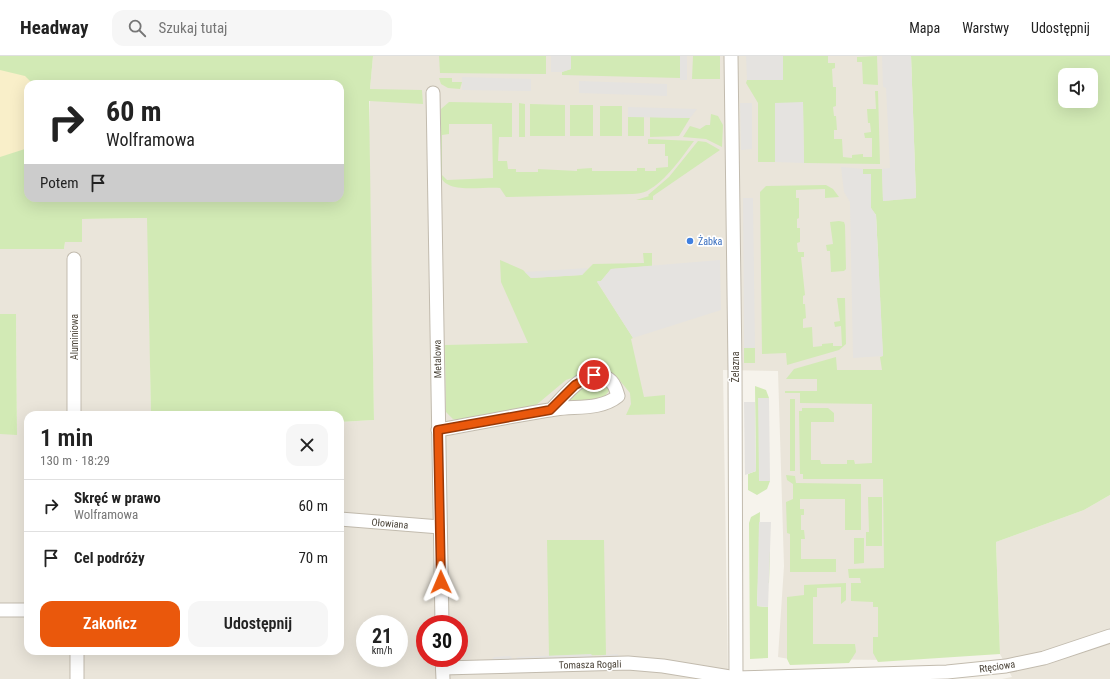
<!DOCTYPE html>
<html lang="pl">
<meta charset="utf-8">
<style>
body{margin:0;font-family:"Roboto Condensed",sans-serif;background:#f6f6f6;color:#222;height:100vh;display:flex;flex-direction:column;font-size:15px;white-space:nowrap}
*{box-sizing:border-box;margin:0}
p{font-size:13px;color:#767676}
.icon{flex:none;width:22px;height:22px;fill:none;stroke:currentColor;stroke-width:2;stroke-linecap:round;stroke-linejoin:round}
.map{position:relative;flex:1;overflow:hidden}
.details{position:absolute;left:24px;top:355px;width:320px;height:244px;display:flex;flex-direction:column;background:#fff;border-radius:12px;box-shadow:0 4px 16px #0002}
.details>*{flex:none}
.hud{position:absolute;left:24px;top:24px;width:320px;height:122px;border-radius:12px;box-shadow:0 4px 16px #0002;background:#fff;color:#222;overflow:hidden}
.controls{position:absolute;left:1058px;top:12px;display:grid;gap:8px}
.controls a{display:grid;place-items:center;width:40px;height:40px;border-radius:8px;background:#fff;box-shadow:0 4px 16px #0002;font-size:20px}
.speed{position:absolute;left:356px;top:559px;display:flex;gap:8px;font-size:20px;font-weight:700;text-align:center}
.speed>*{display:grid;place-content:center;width:52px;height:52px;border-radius:50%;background:#fff;box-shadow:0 4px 16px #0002;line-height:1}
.speed small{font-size:10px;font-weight:400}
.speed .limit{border:6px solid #d22;background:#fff;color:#111}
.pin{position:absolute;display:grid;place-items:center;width:34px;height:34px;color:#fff;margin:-17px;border:2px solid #fff;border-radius:50%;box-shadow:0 1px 4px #0007}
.me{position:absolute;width:44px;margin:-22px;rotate:359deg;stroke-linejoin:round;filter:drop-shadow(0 0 3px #0008)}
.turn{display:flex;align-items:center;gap:14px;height:84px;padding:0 16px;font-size:18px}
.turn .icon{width:52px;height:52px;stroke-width:2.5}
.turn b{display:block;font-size:28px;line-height:34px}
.then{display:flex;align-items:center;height:38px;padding:0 16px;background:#0003;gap:8px;font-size:15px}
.round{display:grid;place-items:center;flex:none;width:42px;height:42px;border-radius:12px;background:#f6f6f6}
.head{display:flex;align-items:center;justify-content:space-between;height:68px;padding:0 16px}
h1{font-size:24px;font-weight:600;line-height:30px}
.action{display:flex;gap:8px;margin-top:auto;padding:8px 16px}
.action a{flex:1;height:46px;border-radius:12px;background:#ea580c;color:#fff;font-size:16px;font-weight:600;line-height:46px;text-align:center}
.action a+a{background:#f6f6f6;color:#222}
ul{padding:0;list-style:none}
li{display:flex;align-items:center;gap:12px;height:52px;padding:0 16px;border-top:1px solid #e0e0e0}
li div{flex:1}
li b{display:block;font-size:15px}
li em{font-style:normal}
header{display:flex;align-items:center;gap:24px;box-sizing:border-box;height:56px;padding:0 20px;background:#fff;border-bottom:1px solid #e0e0e0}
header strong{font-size:19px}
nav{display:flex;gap:22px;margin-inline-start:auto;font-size:14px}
.search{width:280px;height:36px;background:#f6f6f6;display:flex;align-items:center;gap:10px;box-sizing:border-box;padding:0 14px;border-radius:12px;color:#767676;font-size:15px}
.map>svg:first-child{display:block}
.residential{fill:#eae5da;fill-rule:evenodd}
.green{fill:#d2eab5;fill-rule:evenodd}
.sand{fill:#f9efc9}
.parking{fill:#e5e3e0}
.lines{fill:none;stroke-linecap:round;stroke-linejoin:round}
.minor-casing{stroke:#c2bbae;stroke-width:15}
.minor{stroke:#fff;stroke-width:13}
.route-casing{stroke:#983908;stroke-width:10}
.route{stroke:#ea580c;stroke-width:7}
.shop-dot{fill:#3f7fe0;stroke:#fff;stroke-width:1.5}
.labels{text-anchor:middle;stroke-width:3.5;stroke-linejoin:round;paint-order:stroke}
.shop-label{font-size:10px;fill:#366cbe;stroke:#fff;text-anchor:start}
.street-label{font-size:10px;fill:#4b4439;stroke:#fff}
</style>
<header>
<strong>Headway</strong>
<div class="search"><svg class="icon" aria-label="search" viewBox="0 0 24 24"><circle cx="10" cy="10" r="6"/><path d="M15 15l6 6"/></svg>Szukaj tutaj</div>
<nav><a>Mapa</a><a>Warstwy</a><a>Udostępnij</a></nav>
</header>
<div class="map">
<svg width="1110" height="623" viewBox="0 0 1110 623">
<rect width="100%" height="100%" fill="#f6f3ec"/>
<g class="residential">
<path d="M 373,0 L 911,0 L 916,142 L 875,147 L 878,204 L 893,315 L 890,604 L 789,603 L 778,601 L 784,510 L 778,315 L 723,314 L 728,623 L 0,623 L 0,378 L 17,378 L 16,258 L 0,258 L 0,193 L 64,193 L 65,186 L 82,163 L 148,162 L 151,359 L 28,359 L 28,595 L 340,595 L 340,366 L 374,364 L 369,78 L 370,33 ZM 365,568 L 399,568 L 399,602 L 365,602 ZM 425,568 L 459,568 L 459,602 L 425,602 Z"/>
<path d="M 1110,439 L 1110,623 L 1002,623 L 1012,621 L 1000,598 L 996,486 L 1084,454 Z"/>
</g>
<g class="green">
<path d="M 0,0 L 373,0 L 370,33 L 422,34 L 423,48 L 369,45 L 374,364 L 340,366 L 340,359 L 151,359 L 147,162 L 82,163 L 82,186 L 65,186 L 64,193 L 0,193 ZM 28,28 L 340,28 L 340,142 L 28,142 Z"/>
<path d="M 439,0 L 546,0 L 546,18 L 440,17 Z"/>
<path d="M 571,0 L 680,0 L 680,22 L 562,19 L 562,16 L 571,13 Z"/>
<path d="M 693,0 L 720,0 L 720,23 L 692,23 Z"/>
<path d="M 783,0 L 828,0 L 828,7 L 835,7 L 835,12 L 832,13 L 833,31 L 836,31 L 836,50 L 833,51 L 834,60 L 836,60 L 837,74 L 834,74 L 834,83 L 842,83 L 843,101 L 852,102 L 852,99 L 863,98 L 863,101 L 872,101 L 872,82 L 865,82 L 864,77 L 871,76 L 870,67 L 868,67 L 867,53 L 876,53 L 875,35 L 878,35 L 880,108 L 804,107 L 803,47 L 775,47 L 775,106 L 758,106 L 758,47 L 746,27 L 747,24 L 783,24 Z"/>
<path d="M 877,0 L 878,29 L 863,28 L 862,6 L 857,6 L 857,1 Z"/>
<path d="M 911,0 L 1110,0 L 1110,439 L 1084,454 L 996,486 L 1000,598 L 878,606 L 873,597 L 873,581 L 878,581 L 878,551 L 873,551 L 873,546 L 851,545 L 851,527 L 861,527 L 860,522 L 849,522 L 848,513 L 884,512 L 883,423 L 803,423 L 803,418 L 800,418 L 799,355 L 802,355 L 802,352 L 828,352 L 834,357 L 834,366 L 811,366 L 811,404 L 820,404 L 821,408 L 847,408 L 847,404 L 854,404 L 855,408 L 872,407 L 872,348 L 800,347 L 800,337 L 785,337 L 785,335 L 817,335 L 817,323 L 786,323 L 794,313 L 836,301 L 837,314 L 882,314 L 880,301 L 883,300 L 876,159 L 871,152 L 871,119 L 863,118 L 863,113 L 882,113 L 883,145 L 916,142 ZM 1065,19 L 1091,19 L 1091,45 L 1065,45 Z"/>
<path d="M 439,22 L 452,22 L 452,26 L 462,26 L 460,33 L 448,32 L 441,28 Z"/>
<path d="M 449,46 L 512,47 L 512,81 L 499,81 L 498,105 L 507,105 L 508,113 L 516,113 L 516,116 L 538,116 L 538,113 L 577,115 L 577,113 L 592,112 L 592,115 L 637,115 L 637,112 L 645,112 L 645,115 L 656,115 L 656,112 L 668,111 L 668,100 L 665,100 L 665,88 L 648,88 L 648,83 L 694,85 C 681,102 667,124 647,135 C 643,137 637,138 632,138 L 506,141 L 500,132 C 484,130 443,139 440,118 L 441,53 ZM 449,68 L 492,68 L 493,122 L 447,124 L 442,119 L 442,79 L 449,78 Z"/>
<path d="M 519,47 L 525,48 L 525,81 L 519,81 Z"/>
<path d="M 530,48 L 565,49 L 565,80 L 530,80 Z"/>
<rect x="570" y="49" width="23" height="31"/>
<rect x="600" y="50" width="22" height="30"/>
<path d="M 711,58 L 718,60 L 723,69 L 722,91 L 706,83 L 683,81 L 690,70 L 700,73 L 706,69 L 710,69 Z"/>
<rect x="628" y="61" width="16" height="19"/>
<path d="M 650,61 L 690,62 L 679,80 L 650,81 Z"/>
<path d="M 698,85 L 706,86 L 720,94 L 653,140 L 653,144 L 636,144 L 649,140 L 648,139 L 669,121 Z"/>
<path d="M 826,129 L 833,133 L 839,141 L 825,142 L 825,133 L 796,134 L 796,142 L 799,142 L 799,162 L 797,163 L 797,172 L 800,172 L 800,186 L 797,187 L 798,196 L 804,196 L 804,201 L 801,201 L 805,239 L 803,240 L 803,248 L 805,248 L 806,262 L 803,263 L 803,272 L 812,271 L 813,291 L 822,290 L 822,288 L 833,287 L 833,290 L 842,290 L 841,270 L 835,271 L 834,266 L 840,265 L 837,242 L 845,242 L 846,288 L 839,294 L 787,309 L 786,297 L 762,298 L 760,136 L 766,130 Z"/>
<path d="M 839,165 L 844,166 L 845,169 L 846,213 L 844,215 L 831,216 L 830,195 L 827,195 L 826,189 L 833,188 L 830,166 Z"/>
<path d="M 643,197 L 652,197 L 652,210 L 611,213 L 601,225 L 597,226 L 633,282 L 631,283 L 644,341 L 665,339 L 665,358 L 626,359 L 631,348 L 630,337 L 616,320 L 603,315 L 583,318 L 566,324 L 535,350 L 510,358 L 465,365 L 453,363 L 446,356 L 445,289 L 528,287 L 501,226 L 500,204 L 523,214 L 531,222 L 582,219 L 593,208 L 644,207 Z"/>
<path d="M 0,258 L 16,258 L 17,379 L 0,378 Z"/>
<rect x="744" y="292" width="11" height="15"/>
<path d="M 592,326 L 606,327 L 610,334 L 601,344 L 565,346 L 580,330 Z"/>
<path d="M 755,330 L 766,334 L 769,342 L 759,342 L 769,366 L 769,371 L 759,372 L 759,425 L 770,425 L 767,433 L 757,439 L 748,434 L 748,418 L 756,415 Z"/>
<rect x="790" y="343" width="5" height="72"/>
<path d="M 786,419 L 795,420 L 796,427 L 861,428 L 861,474 L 845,474 L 845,443 L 800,443 L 800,453 L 804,453 L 804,459 L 801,459 L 801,474 L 804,474 L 805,483 L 801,483 L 801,503 L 836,503 L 836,516 L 790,516 L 790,478 L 787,477 L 786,446 L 793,443 L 793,428 L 787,424 Z"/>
<path d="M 868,441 L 882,441 L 882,490 L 866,490 L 866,476 L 869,476 Z"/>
<path d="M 760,456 L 759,490 L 770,496 L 769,527 L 758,526 L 757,550 L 768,551 L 768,602 L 750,603 L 749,467 L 751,461 Z"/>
<path d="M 854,482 L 864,482 L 864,507 L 854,508 Z"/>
<path d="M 547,484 L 604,484 L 606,599 L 549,600 Z"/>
<path d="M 846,527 L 846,544 L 841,548 L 841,531 L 817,532 L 817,541 L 813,541 L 813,588 L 855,588 L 856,596 L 849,607 L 790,609 L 787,603 L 787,541 L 804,539 L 804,529 Z"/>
</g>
<path class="sand" d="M 0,14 L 25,20 L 33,28 L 28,28 L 28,92 L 0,101 Z"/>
<g class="parking">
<path d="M 551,0 L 571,0 L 571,13 L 562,16 L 551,16 Z"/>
<rect x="680" y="0" width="7" height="24"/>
<path d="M 746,0 L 783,0 L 783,24 L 747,24 Z"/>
<path d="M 882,0 L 911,0 L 916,142 L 883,145 L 882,113 L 890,112 L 886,32 L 883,31 Z"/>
<path d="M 462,21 L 531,23 L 531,35 L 462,34 Z"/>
<path d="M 579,25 L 667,28 L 667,40 L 579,37 Z"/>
<path d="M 803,46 L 804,107 L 775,106 L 775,47 Z"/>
<path d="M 740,47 L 752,47 L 752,93 L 741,94 Z"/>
<path d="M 628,51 L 697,53 L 690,62 L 628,61 Z"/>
<path d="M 841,111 L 863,113 L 863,118 L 871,118 L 871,152 L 876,159 L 883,300 L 853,302 L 850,146 L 844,136 Z"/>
<path d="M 743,142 L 753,142 L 755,292 L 744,292 Z"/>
<path d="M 720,204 L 721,254 L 633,282 L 597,225 L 601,225 L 611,213 Z"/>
<path d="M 588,212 L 582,219 L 531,222 L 525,216 Z"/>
<path d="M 758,342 L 769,342 L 770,425 L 759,425 Z"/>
<path d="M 744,346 L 755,346 L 756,415 L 745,419 Z"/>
<path d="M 759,466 L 771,466 L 768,551 L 757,550 Z"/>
<path d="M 591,598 L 595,603 L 600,603 L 603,599 L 617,598 L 623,603 L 489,607 L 494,601 L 510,600 L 514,604 L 518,601 Z"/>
</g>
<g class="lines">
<defs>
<g id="minor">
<path d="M 731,0 L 735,313 L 736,623"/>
<path d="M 433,37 L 442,568"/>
<path d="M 74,203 L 74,359"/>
<path d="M 438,374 C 477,367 517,359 556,353 C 576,350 601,354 618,340 C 616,333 614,326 607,322 C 585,310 564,341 551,354"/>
<path d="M 340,463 L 440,471"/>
<path d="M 0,554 L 28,554"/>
<path d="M 442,602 L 443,623"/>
<path d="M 443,612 L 628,607 L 663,610 L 736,622 L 947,616 L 1006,610 L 1044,602 L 1110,580"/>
<path d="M 77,623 L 77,595"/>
</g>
</defs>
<use href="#minor" class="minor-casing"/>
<use href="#minor" class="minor"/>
</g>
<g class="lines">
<defs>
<path id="route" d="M 441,526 L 438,374 L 550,354 L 575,329 L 594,319"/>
</defs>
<use href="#route" class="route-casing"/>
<use href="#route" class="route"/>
</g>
<circle class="shop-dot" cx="690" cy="185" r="4"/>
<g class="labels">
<g class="shop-label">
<text x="698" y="189">Żabka</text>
</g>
<g class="street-label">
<text transform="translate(74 281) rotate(-90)" y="4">Aluminiowa</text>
<text transform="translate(437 303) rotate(-91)" y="4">Metalowa</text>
<text transform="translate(735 311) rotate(-90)" y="4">Żelazna</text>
<text transform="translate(390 467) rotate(5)" y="4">Ołowiana</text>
<text transform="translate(590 608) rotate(-1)" y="4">Tomasza Rogali</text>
<text transform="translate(997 610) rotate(-8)" y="4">Rtęciowa</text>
</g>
</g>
</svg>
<div class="controls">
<a><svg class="icon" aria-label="sound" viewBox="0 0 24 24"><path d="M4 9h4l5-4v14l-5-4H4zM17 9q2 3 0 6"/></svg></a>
</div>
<div class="speed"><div>21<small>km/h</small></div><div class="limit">30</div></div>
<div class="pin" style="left:594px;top:319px;background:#d93025"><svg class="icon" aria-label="arrive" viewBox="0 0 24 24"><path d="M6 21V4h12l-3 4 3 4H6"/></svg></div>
<svg class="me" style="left:441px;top:526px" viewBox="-20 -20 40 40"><path d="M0-17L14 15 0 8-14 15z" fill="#ea580c" stroke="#fff" stroke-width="4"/></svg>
<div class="hud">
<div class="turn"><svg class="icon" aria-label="right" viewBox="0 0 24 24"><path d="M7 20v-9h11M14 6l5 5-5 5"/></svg><div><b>60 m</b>Wolframowa</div></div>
<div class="then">Potem<svg class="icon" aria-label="arrive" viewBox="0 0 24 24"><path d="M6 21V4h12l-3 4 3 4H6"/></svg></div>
</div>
<section class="details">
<div class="head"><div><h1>1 min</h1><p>130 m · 18:29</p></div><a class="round"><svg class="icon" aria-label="close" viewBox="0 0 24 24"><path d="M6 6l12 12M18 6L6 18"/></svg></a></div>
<ul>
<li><svg class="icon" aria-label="right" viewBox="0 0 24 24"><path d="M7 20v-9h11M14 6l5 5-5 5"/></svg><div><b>Skręć w prawo</b><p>Wolframowa</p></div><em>60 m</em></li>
<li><svg class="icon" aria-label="arrive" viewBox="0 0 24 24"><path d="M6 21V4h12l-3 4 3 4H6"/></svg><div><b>Cel podróży</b></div><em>70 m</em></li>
</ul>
<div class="action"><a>Zakończ</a><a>Udostępnij</a></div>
</section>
</div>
